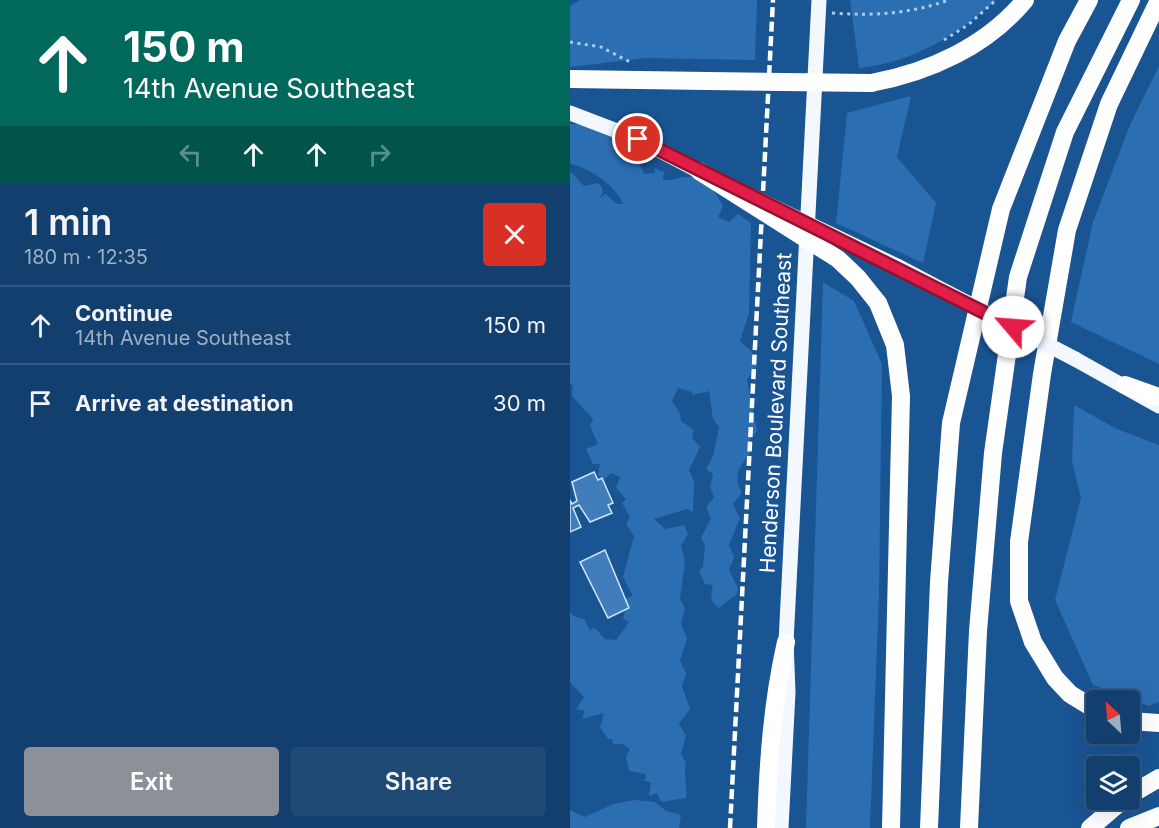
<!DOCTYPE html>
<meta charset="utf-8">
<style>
body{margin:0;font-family:Inter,sans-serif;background:#204a76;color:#f1f3f6;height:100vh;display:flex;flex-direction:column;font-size:22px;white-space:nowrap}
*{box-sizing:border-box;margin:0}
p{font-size:20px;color:#9dafc2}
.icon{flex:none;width:33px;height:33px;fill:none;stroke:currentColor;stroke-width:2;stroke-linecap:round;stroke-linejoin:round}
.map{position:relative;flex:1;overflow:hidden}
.details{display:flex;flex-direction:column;background:#133f6e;width:570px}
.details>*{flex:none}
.banner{background:#00695c;color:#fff;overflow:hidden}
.needle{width:39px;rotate:334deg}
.fabs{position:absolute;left:516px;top:690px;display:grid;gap:12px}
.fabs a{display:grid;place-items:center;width:54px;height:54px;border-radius:6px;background:#133f6e;box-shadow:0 6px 24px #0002,0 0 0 2px #325881;font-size:30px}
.pin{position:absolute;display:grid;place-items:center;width:51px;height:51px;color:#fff;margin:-26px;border:3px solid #fff;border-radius:50%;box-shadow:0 2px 6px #0007}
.me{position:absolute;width:66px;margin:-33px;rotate:297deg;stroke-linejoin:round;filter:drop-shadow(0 0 4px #0008)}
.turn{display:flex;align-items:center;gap:21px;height:126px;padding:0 24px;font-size:27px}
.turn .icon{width:78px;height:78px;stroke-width:2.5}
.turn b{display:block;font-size:42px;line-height:51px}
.lanes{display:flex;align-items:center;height:57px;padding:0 24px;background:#0003;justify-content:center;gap:30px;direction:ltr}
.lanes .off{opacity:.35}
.round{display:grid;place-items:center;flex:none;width:63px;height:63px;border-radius:6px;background:#204a76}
.summary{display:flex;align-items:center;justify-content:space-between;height:102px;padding:0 24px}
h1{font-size:36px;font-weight:600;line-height:45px}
.primary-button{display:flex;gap:12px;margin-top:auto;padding:12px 24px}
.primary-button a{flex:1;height:69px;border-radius:6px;background:#8c9099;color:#fff;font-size:24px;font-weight:600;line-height:69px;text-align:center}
.primary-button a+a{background:#204a76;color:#f1f3f6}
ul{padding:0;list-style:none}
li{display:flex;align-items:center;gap:18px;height:78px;padding:0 24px;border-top:2px solid #325881}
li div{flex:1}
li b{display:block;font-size:22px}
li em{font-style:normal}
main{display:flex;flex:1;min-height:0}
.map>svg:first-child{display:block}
.green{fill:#2c6eb2}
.building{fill:#427dbb;stroke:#d1e6fb;stroke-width:1.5}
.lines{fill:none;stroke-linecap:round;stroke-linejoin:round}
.path{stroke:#aaccf0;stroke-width:3;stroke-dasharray:3 4.5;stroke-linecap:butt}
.major{stroke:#f3f8ff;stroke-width:15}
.highway{stroke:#fff;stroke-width:18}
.rail{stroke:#fff;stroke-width:4.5;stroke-dasharray:10 4.5;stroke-linecap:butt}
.major-bridge{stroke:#f3f8ff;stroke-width:15}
.highway-bridge{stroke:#fff;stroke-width:18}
.route-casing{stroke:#92132f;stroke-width:15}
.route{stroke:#e11d48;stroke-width:10}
.labels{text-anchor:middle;stroke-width:4.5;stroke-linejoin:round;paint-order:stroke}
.street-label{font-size:21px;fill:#fff;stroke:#195493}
</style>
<main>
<section class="details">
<div class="banner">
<div class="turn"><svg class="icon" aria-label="ahead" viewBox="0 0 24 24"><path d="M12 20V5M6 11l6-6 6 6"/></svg><div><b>150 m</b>14th Avenue Southeast</div></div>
<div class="lanes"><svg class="icon off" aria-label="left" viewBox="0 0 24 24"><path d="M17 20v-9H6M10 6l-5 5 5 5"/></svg><svg class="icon" aria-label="ahead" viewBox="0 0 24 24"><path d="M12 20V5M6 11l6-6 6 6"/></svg><svg class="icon" aria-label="ahead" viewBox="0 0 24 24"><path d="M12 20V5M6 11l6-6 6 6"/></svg><svg class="icon off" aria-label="right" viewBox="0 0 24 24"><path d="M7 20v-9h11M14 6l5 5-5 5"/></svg></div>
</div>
<div class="summary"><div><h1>1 min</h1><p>180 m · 12:35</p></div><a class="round" style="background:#d93025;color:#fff"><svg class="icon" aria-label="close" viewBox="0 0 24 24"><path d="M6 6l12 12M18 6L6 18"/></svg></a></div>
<ul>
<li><svg class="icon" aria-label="ahead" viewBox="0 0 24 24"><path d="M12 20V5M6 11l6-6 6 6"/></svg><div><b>Continue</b><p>14th Avenue Southeast</p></div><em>150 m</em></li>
<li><svg class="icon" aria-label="arrive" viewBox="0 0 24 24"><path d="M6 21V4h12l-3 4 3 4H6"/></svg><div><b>Arrive at destination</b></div><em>30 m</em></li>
</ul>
<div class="primary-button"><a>Exit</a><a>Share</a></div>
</section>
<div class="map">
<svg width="589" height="828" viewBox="0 0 589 828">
<rect width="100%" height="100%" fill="#195493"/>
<g class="green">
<path d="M 10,0 L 187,0 L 185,60 L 75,58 L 0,67 L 0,6 Z"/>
<path d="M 280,0 L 426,0 C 388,35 342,63 289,68 Z"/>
<path d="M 589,66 L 589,364 L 501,322 L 523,222 L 560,125 Z"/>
<path d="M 341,96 L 327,157 L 366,203 L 353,263 L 266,223 L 277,113 Z"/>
<path d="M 0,124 L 14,125 L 53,142 L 50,155 L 69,163 L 74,174 L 85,173 L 85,168 L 94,172 L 93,180 C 102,181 109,177 117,177 C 136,176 145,191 153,206 L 148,217 L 159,222 L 168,214 L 181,223 L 179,313 L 170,341 L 181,351 L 187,366 L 177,380 L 187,431 L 180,440 L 180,454 C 168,468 163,477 172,493 L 163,504 L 170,518 L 159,545 L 164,557 L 159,570 L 168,588 L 167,594 L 149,608 C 140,602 140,595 143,585 L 135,584 L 129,571 L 133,567 L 135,545 L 131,538 L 141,518 L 136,508 L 144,497 L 140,487 L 143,474 L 136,469 L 143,456 L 149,427 L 143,419 L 139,391 L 123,395 L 122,392 L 108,388 L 102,401 L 110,413 L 111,421 L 124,430 L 122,438 L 130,447 L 119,470 L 124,482 L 123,512 L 117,509 L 84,519 L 95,529 L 114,525 L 118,534 L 111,546 L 115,561 L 110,599 L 115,608 L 111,624 L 117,638 L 110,661 L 116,673 L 112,686 L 120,709 L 109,724 L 116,736 L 111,754 L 116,763 C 113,775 118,785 116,798 L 91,802 L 87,793 L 79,796 L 81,783 L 73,780 L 76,778 L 75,774 L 59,771 L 56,757 L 60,749 L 52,744 L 43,744 L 42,739 L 38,739 L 30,727 L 34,713 L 12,719 L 15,711 L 6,709 L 14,697 L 0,682 L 0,612 L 3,616 L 14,619 L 20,631 L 24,627 L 35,639 L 46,640 L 59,622 L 53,619 L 56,607 L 52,599 L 63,596 L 53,577 L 64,536 L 56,524 L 60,517 L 52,503 L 56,499 L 46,488 L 50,477 L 41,473 L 35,479 L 28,475 L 30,464 L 23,464 L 16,449 L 28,444 L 20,426 L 23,419 L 2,396 L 3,386 L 0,383 L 0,171 L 14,186 L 27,183 L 32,187 L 33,193 L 28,199 L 36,194 L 47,204 L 53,204 C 46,186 19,167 0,164 Z"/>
<path d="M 253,282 L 284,301 L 312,364 L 309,594 L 300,828 L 236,828 Z"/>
<path d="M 504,405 L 547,429 L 589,445 L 589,702 L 579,706 L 523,685 L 485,600 L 511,498 L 502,461 Z"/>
<path d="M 65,800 L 85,802 L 96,811 L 111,815 L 109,828 L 0,828 L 0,810 L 15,817 L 43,804 Z"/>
</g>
<g class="building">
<path d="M 24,472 L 28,480 L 32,478 L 43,503 L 38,505 L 42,513 L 20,522 L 9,505 L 3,508 L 11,527 L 0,532 L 0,500 L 2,504 L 7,501 L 2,482 Z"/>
<path d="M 35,550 L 59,608 L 38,618 L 10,562 Z"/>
</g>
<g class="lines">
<g class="path">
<path d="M 262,13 C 304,16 339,14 379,0"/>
<path d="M 374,40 L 398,25 L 426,0"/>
<path d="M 0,42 L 31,47 L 60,62"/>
</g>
<g class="major">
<path d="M 0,113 L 68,139 L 129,171"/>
<path d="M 327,266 L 361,284"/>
<path d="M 505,359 L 589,406"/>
<path d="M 211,828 L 218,692 L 216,642 L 249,0"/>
</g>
<g class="highway">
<path d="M 0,79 L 138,81"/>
<path d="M 301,83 C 360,72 417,46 455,0"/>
<path d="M 308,303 L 325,345 L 331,396 L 321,828"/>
<path d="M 555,385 L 589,397"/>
<path d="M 526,710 L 500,694 L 485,678 L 463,642 L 449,601 L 449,542 L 472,374 L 497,230 L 539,104 L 589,0"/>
<path d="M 560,721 L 589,723"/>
<path d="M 560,795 L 589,778"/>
<path d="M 196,828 C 198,764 202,704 216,642"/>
<path d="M 359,828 L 369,582 L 381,423 L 431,209 L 497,41 L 519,0"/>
<path d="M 399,828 L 408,631 L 423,453 L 448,277 L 495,132 L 561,0"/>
<path d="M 520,828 L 553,800"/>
<path d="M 559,828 L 589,816"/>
</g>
<path class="rail" d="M 160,828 L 203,0"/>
<g class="major-bridge">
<path d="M 183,197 L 327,266"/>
<path d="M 361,284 L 505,359"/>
</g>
<g class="highway-bridge">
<path d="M 138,81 L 301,83"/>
<path d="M 129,171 L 268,259 L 288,278 L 308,303"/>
</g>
</g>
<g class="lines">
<defs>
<path id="route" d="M 68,139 L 443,327"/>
</defs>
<use href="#route" class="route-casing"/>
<use href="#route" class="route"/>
</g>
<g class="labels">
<g class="street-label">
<text transform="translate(206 413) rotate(-87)" y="7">Henderson Boulevard Southeast</text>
</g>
</g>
</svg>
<div class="fabs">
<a><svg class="needle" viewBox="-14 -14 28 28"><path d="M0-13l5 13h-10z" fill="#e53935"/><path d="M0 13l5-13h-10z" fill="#9dafc2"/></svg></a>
<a><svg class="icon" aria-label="layers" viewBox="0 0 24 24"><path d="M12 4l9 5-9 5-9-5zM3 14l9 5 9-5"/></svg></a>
</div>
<div class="pin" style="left:68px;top:139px;background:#d93025"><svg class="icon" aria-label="arrive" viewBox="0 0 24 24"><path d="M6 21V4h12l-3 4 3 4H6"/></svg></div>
<svg class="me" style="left:443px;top:327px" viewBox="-20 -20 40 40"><circle r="19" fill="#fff"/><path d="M0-13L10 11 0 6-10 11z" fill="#e11d48"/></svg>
</div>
</main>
